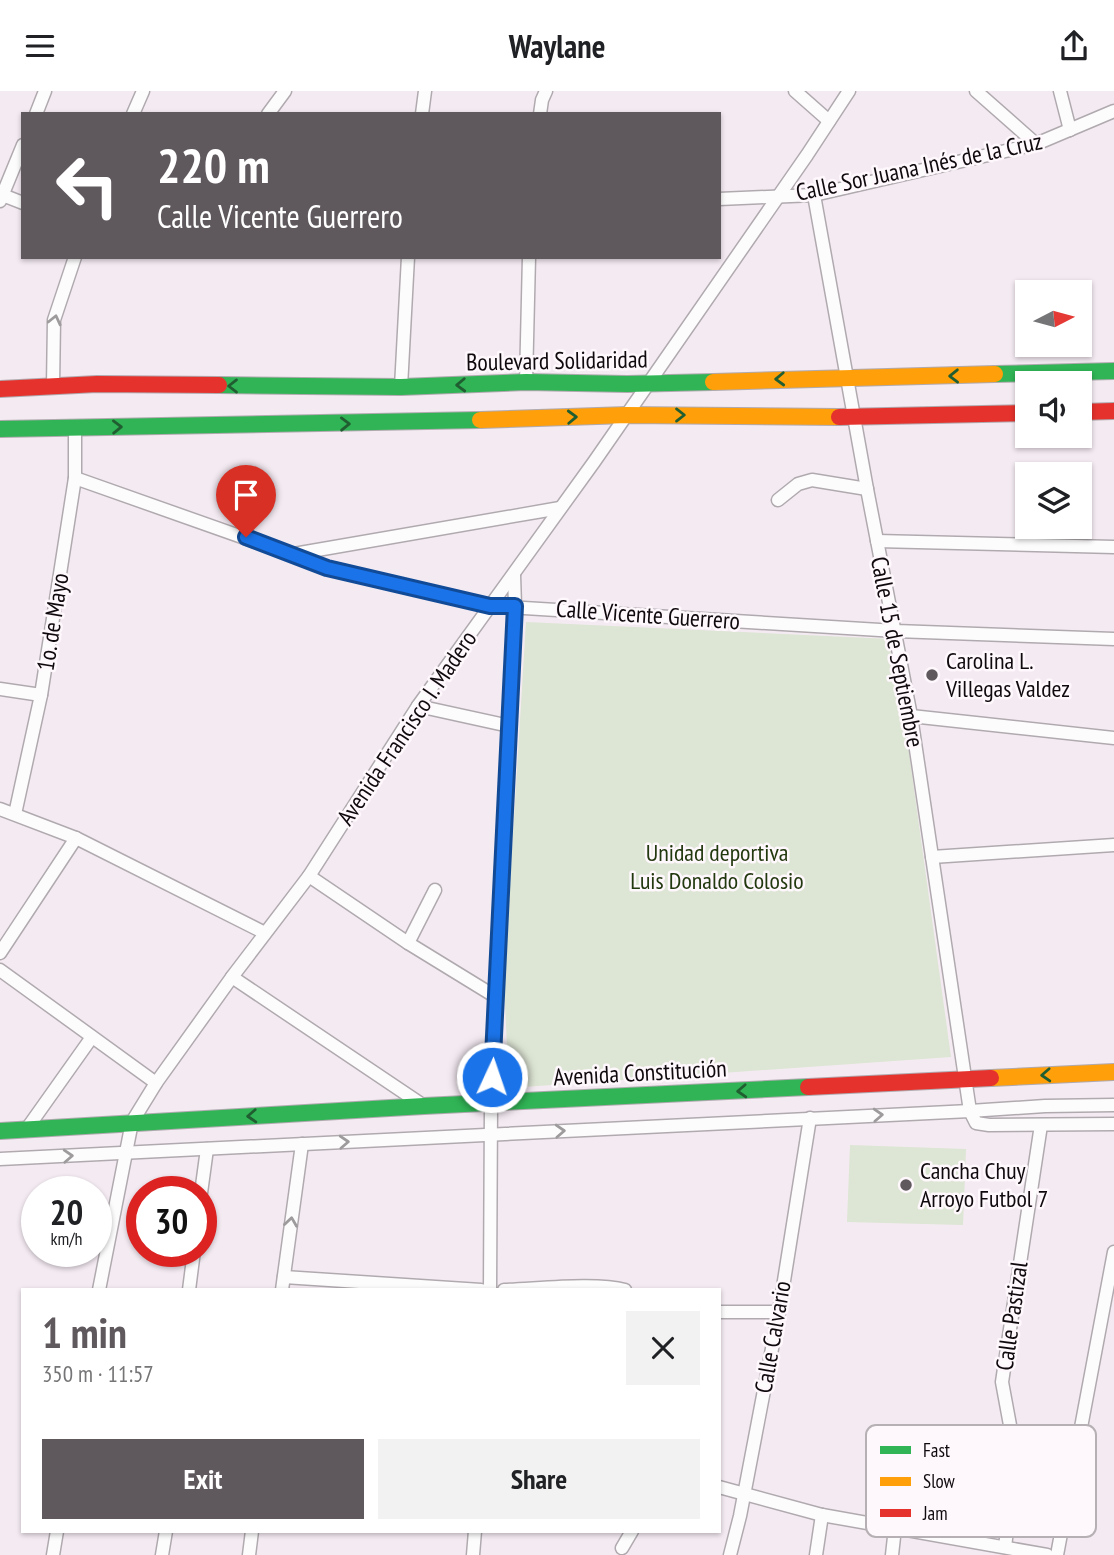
<!DOCTYPE html>
<meta charset="utf-8">
<style>
body{margin:0;font-family:"PT Sans Narrow",sans-serif;background:#f2f2f2;color:#202124;height:100vh;display:flex;flex-direction:column;font-size:26px;white-space:nowrap}
*{box-sizing:border-box;margin:0}
p{font-size:23px;color:#757577}
.icon{flex:none;width:38px;height:38px;fill:none;stroke:currentColor;stroke-width:2;stroke-linecap:round;stroke-linejoin:round}
.map{position:relative;flex:1;overflow:hidden}
.panel{position:absolute;left:21px;top:1197px;width:700px;height:245px;display:flex;flex-direction:column;background:#fff;border-radius:0px;box-shadow:0 2px 5px #0004}
.panel>*{flex:none}
.guide{position:absolute;left:21px;top:21px;width:700px;height:147px;border-radius:0px;box-shadow:0 2px 5px #0004;background:#5f585d;color:#fff;overflow:hidden}
.needle{width:46px;rotate:84deg}
.tools{position:absolute;left:1015px;top:189px;display:grid;gap:14px}
.tools a{display:grid;place-items:center;width:77px;height:77px;border-radius:0px;background:#fff;box-shadow:0 2px 5px #0004;font-size:35px}
.speed{position:absolute;left:21px;top:1085px;display:flex;gap:14px;font-size:35px;font-weight:700;text-align:center}
.speed>*{display:grid;place-content:center;width:91px;height:91px;border-radius:50%;background:#fff;box-shadow:0 2px 5px #0004;line-height:1}
.speed small{font-size:18px;font-weight:400}
.speed .limit{border:10px solid #d22;background:#fff;color:#111}
.pin{position:absolute;display:grid;place-items:center;width:60px;height:60px;color:#fff;margin:-72px -30px;border-radius:50% 50% 50% 0;rotate:-45deg;box-shadow:0 0 7px #0007}
.pin .icon{rotate:45deg}
.me{position:absolute;width:77px;margin:-38px;rotate:3deg;stroke-linejoin:round;filter:drop-shadow(0 0 5px #0008)}
.turn{display:flex;align-items:center;gap:24px;height:147px;padding:0 21px;font-size:32px}
.turn .icon{width:91px;height:91px;stroke-width:2.5}
.turn b{display:block;font-size:49px;line-height:60px}
.round{display:grid;place-items:center;flex:none;width:74px;height:74px;border-radius:0px;background:#f2f2f2}
.head{display:flex;align-items:center;justify-content:space-between;height:119px;padding:0 21px}
h1{font-size:42px;font-weight:800;line-height:52px;color:#5f585d}
.action{display:flex;gap:14px;margin-top:auto;padding:14px 21px}
.action a{flex:1;height:80px;border-radius:0px;background:#5f585d;color:#fff;font-size:28px;font-weight:800;line-height:80px;text-align:center}
.action a+a{background:#f2f2f2;color:#202124}
header{display:flex;justify-content:space-between;align-items:center;height:91px;padding:0 21px;background:#fff;font-size:32px;font-weight:800}
.map>svg:first-child{display:block}
.green{fill:#dde5d4}
.lines{fill:none;stroke-linecap:round;stroke-linejoin:round}
.street-casing{stroke:#b0aaaf;stroke-width:15}
.fast-casing{stroke:#b0aaaf;stroke-width:18}
.slow-casing{stroke:#b0aaaf;stroke-width:18}
.jam-casing{stroke:#b0aaaf;stroke-width:18}
.street{stroke:#fdfcfd;stroke-width:12}
.fast{stroke:#30b455;stroke-width:16}
.slow{stroke:#ff9f0a;stroke-width:16}
.jam{stroke:#e5322d;stroke-width:16}
.oneway{stroke:#9e9b9d}
.oneway2{stroke:#205e31}
.route-casing{stroke:#114b97;stroke-width:18}
.route{stroke:#1a73e8;stroke-width:12}
.poi-dot{fill:#5f585d;stroke:#fef7fc;stroke-width:2.5}
.labels{text-anchor:middle;stroke-width:5;stroke-linejoin:round;paint-order:stroke}
.street-label{font-size:24px;fill:#0f090d;stroke:#fef7fc}
.poi-label{font-size:24px;fill:#0f090d;stroke:#fef7fc;text-anchor:start}
.park-label{font-size:24px;fill:#22380e;stroke:#fef7fc}
.key{fill:#fef7fc;stroke:#b6b0b4;stroke-width:2}
.key-label{font-size:19px;fill:#0f090d}
</style>
<header><svg class="icon" aria-label="menu" viewBox="0 0 24 24"><path d="M4 6h16M4 12h16M4 18h16"/></svg>Waylane<svg class="icon" aria-label="share" viewBox="0 0 24 24"><path d="M12 15V3M7 8l5-5 5 5M5 13v7h14v-7"/></svg></header>
<div class="map">
<svg width="1114" height="1464" viewBox="0 0 1114 1464">
<rect width="100%" height="100%" fill="#f4ebf2"/>
<g class="green">
<path d="M 526,531 L 890,548 L 906,640 L 951,966 L 509,997 L 504,892 Z"/>
<path d="M 850,1054 L 966,1058 L 963,1134 L 847,1131 Z"/>
</g>
<g class="lines">
<defs>
<g id="street">
<path d="M 795,0 L 829,30"/>
<path d="M 976,0 L 1036,53"/>
<path d="M 1060,0 L 1070,39"/>
<path d="M 36,23 L 45,0"/>
<path d="M 133,23 L 143,0"/>
<path d="M 268,23 L 285,0"/>
<path d="M 422,23 L 425,0"/>
<path d="M 540,23 L 542,9 L 546,0"/>
<path d="M 0,103 L 23,112"/>
<path d="M 814,104 L 867,398 L 911,625 L 970,1020 L 976,1032 L 989,1034 L 1114,1033"/>
<path d="M 719,108 L 814,104 L 1036,53 L 1114,20"/>
<path d="M 0,110 L 23,54"/>
<path d="M 526,291 L 529,166"/>
<path d="M 53,295 L 54,229 L 75,166"/>
<path d="M 401,296 L 408,166"/>
<path d="M 75,387 L 327,476 L 490,515 L 896,540 L 1114,548"/>
<path d="M 778,409 L 798,393 L 812,389 L 867,398"/>
<path d="M 877,450 L 1114,456"/>
<path d="M 294,463 L 560,417"/>
<path d="M 0,598 L 41,604"/>
<path d="M 418,615 L 509,635"/>
<path d="M 911,625 L 1114,647"/>
<path d="M 0,718 L 76,747 L 265,842"/>
<path d="M 15,723 L 41,604 L 75,387 L 75,336"/>
<path d="M 932,766 L 1114,754"/>
<path d="M 309,785 L 408,852 L 496,906"/>
<path d="M 408,852 L 435,799"/>
<path d="M 0,862 L 76,747"/>
<path d="M 0,879 L 156,992"/>
<path d="M 232,886 L 424,1015"/>
<path d="M 26,1039 L 92,946"/>
<path d="M 0,1068 L 970,1020 L 1045,1015 L 1114,1014"/>
<path d="M 201,1102 L 207,1058"/>
<path d="M 284,1186 L 481,1199"/>
<path d="M 99,1199 L 132,1031 L 156,992 L 232,886 L 309,785 L 418,615 L 594,371 L 807,64 L 849,0"/>
<path d="M 189,1199 L 194,1160"/>
<path d="M 282,1199 L 302,1053"/>
<path d="M 490,1199 L 491,1013 L 515,515 L 514,484"/>
<path d="M 504,1199 C 537,1198 596,1191 625,1199"/>
<path d="M 719,1221 L 779,1221"/>
<path d="M 1017,1356 L 1052,1358 L 1080,1342"/>
<path d="M 719,1396 L 822,1424 L 1047,1464"/>
<path d="M 1005,1456 L 1017,1356 L 1012,1345 L 1002,1291 L 1041,1034"/>
<path d="M 622,1457 L 632,1440"/>
<path d="M 53,1464 L 57,1440"/>
<path d="M 162,1464 L 166,1440"/>
<path d="M 249,1464 L 252,1440"/>
<path d="M 473,1464 L 475,1440"/>
<path d="M 730,1464 L 740,1425 L 779,1221 L 810,1027"/>
<path d="M 816,1464 L 822,1424"/>
<path d="M 892,1464 L 895,1437"/>
<path d="M 1057,1464 L 1114,1161"/>
</g>
<g id="fast">
<path d="M 995,283 L 1114,280"/>
<path d="M 219,294 L 401,296 L 526,291 L 627,293 L 713,291"/>
<path d="M 0,338 L 480,329"/>
<path d="M 0,1040 L 424,1015 L 808,996"/>
</g>
<g id="slow">
<path d="M 713,291 L 995,283"/>
<path d="M 480,329 L 627,324 L 839,326"/>
<path d="M 991,987 L 1114,981"/>
</g>
<g id="jam">
<path d="M 0,298 L 97,293 L 219,294"/>
<path d="M 1080,321 L 1114,320"/>
<path d="M 839,326 L 1027,322"/>
<path d="M 808,996 L 991,987"/>
</g>
</defs>
<use href="#street" class="street-casing"/>
<use href="#fast" class="fast-casing"/>
<use href="#slow" class="slow-casing"/>
<use href="#jam" class="jam-casing"/>
<use href="#street" class="street"/>
<use href="#fast" class="fast"/>
<use href="#slow" class="slow"/>
<use href="#jam" class="jam"/>
</g>
<defs><path id="oneway-chevron" d="M-2-3.5L2.5 0L-2 3.5" fill="none" stroke-width="1.6" stroke-linecap="round" stroke-linejoin="round" transform="scale(1.75)"/></defs>
<g class="oneway">
<use href="#oneway-chevron" transform="translate(55 229) rotate(-77)"/>
<use href="#oneway-chevron" transform="translate(878 1024) rotate(-3)"/>
<use href="#oneway-chevron" transform="translate(560 1040) rotate(-3)"/>
<use href="#oneway-chevron" transform="translate(344 1051) rotate(-3)"/>
<use href="#oneway-chevron" transform="translate(68 1065) rotate(-3)"/>
<use href="#oneway-chevron" transform="translate(291 1131) rotate(-82)"/>
</g>
<g class="oneway2">
<use href="#oneway-chevron" transform="translate(954 285) rotate(179)"/>
<use href="#oneway-chevron" transform="translate(780 288) rotate(178)"/>
<use href="#oneway-chevron" transform="translate(461 294) rotate(178)"/>
<use href="#oneway-chevron" transform="translate(233 295) rotate(-180)"/>
<use href="#oneway-chevron" transform="translate(680 324)"/>
<use href="#oneway-chevron" transform="translate(572 326) rotate(-2)"/>
<use href="#oneway-chevron" transform="translate(345 333) rotate(-1)"/>
<use href="#oneway-chevron" transform="translate(117 336) rotate(-1)"/>
<use href="#oneway-chevron" transform="translate(1046 984) rotate(177)"/>
<use href="#oneway-chevron" transform="translate(742 1000) rotate(177)"/>
<use href="#oneway-chevron" transform="translate(252 1025) rotate(177)"/>
</g>
<g class="lines">
<defs>
<path id="route" d="M 246,446 L 327,477 L 490,515 L 515,515 L 492,986"/>
</defs>
<use href="#route" class="route-casing"/>
<use href="#route" class="route"/>
</g>
<g class="poi-dot">
<circle cx="932" cy="584" r="7"/>
<circle cx="906" cy="1094" r="7"/>
</g>
<g class="labels">
<g class="street-label">
<text transform="translate(919 76) rotate(-12)" y="8">Calle Sor Juana Inés de la Cruz</text>
<text transform="translate(557 270) rotate(-1)" y="8">Boulevard Solidaridad</text>
<text transform="translate(648 524) rotate(4)" y="8">Calle Vicente Guerrero</text>
<text transform="translate(53 531) rotate(-81)" y="8">1o. de Mayo</text>
<text transform="translate(897 561) rotate(79)" y="8">Calle 15 de Septiembre</text>
<text transform="translate(407 637) rotate(-56)" y="8">Avenida Francisco I. Madero</text>
<text transform="translate(640 982) rotate(-3)" y="8">Avenida Constitución</text>
<text transform="translate(1012 1225) rotate(-82)" y="8">Calle Pastizal</text>
<text transform="translate(773 1246) rotate(-80)" y="8">Calle Calvario</text>
</g>
<g class="poi-label">
<text x="946" y="578">Carolina L.<tspan x="946" dy="28">Villegas Valdez</tspan></text>
<text x="920" y="1088">Cancha Chuy<tspan x="920" dy="28">Arroyo Futbol 7</tspan></text>
</g>
<g class="park-label">
<text x="717" y="770">Unidad deportiva<tspan x="717" dy="28">Luis Donaldo Colosio</tspan></text>
</g>
</g>
<rect x="866" y="1334" width="230" height="112" rx="10" class="key"/>
<rect x="880" y="1355" width="31" height="8" fill="#30b455"/>
<rect x="880" y="1386" width="31" height="9" fill="#ff9f0a"/>
<rect x="880" y="1418" width="31" height="8" fill="#e5322d"/>
<g class="key-label">
<text x="923" y="1366">Fast</text>
<text x="923" y="1397">Slow</text>
<text x="923" y="1429">Jam</text>
</g>
</svg>
<div class="tools">
<a><svg class="needle" viewBox="-14 -14 28 28"><path d="M0-13l5 13h-10z" fill="#e53935"/><path d="M0 13l5-13h-10z" fill="#757577"/></svg></a>
<a><svg class="icon" aria-label="sound" viewBox="0 0 24 24"><path d="M4 9h4l5-4v14l-5-4H4zM17 9q2 3 0 6"/></svg></a>
<a><svg class="icon" aria-label="layers" viewBox="0 0 24 24"><path d="M12 4l9 5-9 5-9-5zM3 14l9 5 9-5"/></svg></a>
</div>
<div class="speed"><div>20<small>km/h</small></div><div class="limit">30</div></div>
<div class="pin" style="left:246px;top:446px;background:#d93025"><svg class="icon" aria-label="arrive" viewBox="0 0 24 24"><path d="M6 21V4h12l-3 4 3 4H6"/></svg></div>
<svg class="me" style="left:492px;top:986px" viewBox="-20 -20 40 40"><circle r="17" fill="#1a73e8" stroke="#fff" stroke-width="3"/><path d="M0-11L8 9 0 5-8 9z" fill="#fff"/></svg>
<div class="guide">
<div class="turn"><svg class="icon" aria-label="left" viewBox="0 0 24 24"><path d="M17 20v-9H6M10 6l-5 5 5 5"/></svg><div><b>220 m</b>Calle Vicente Guerrero</div></div>
</div>
<section class="panel">
<div class="head"><div><h1>1 min</h1><p>350 m · 11:57</p></div><a class="round"><svg class="icon" aria-label="close" viewBox="0 0 24 24"><path d="M6 6l12 12M18 6L6 18"/></svg></a></div>
<div class="action"><a>Exit</a><a>Share</a></div>
</section>
</div>
